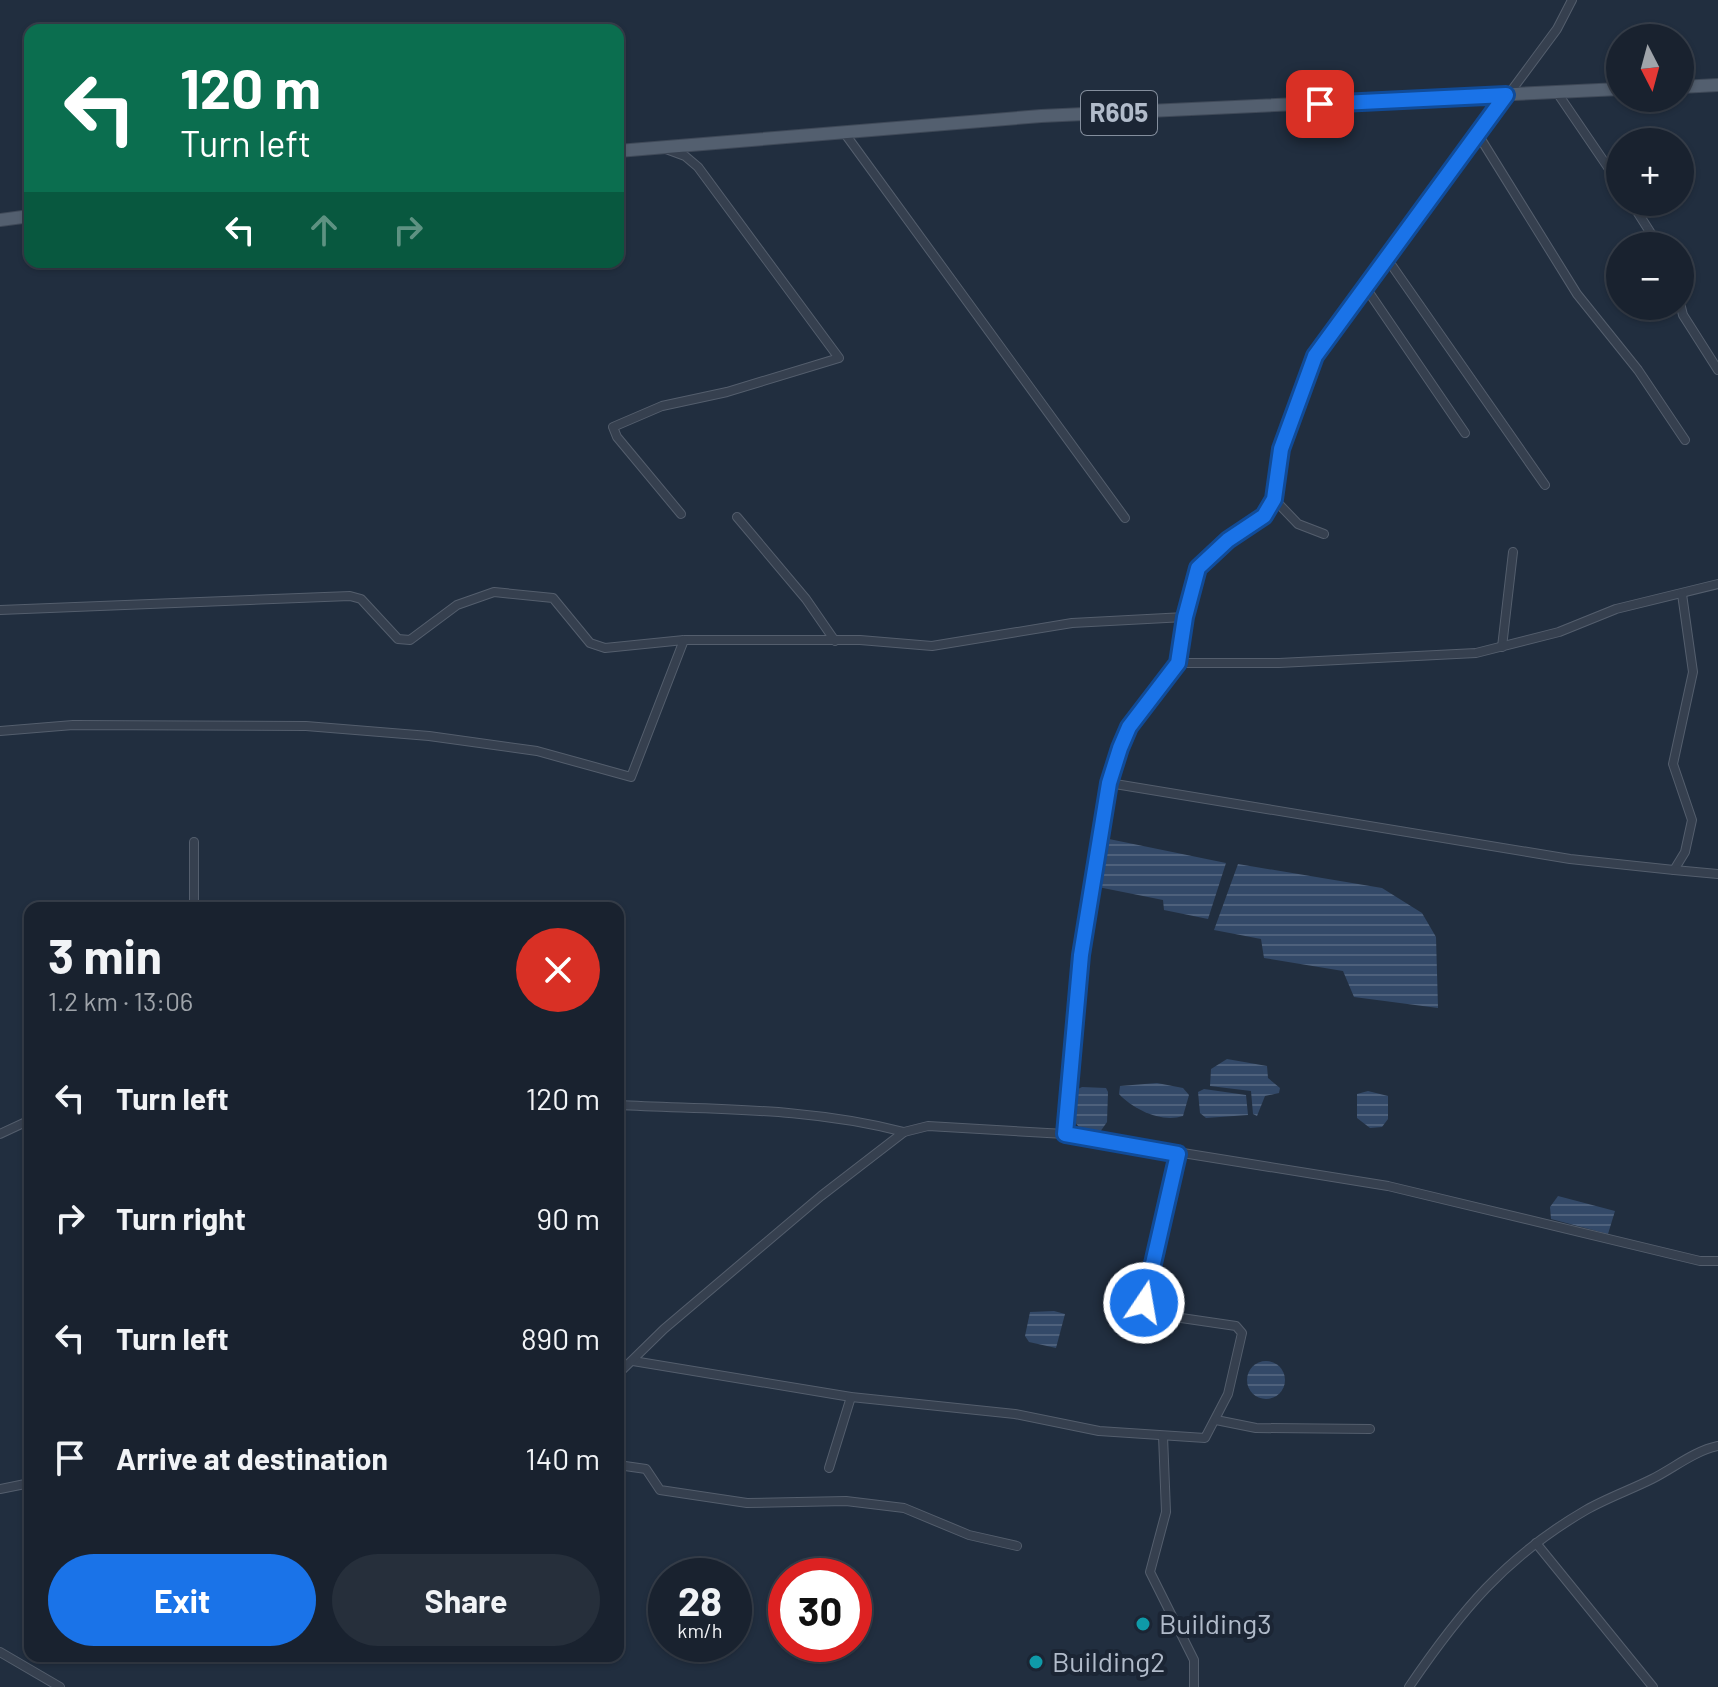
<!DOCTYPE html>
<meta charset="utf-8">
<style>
body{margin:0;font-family:Barlow,sans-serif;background:#262f3b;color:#f1f3f6;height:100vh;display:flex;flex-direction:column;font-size:30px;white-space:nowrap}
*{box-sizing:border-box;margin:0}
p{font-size:26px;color:#9fa4aa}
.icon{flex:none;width:44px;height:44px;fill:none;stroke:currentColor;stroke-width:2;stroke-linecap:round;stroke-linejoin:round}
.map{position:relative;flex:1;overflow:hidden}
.sheet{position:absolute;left:24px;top:902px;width:600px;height:760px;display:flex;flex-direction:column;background:#19222f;border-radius:16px;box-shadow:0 2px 6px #0004,0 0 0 2px #373f4b}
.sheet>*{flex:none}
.top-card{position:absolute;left:24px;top:24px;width:600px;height:244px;border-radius:16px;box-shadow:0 2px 6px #0004,0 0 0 2px #373f4b;background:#0b6e4f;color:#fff;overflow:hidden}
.needle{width:52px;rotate:174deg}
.fabs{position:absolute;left:1606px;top:24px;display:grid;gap:16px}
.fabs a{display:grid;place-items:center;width:88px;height:88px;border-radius:50%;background:#19222f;box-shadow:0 2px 6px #0004,0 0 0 2px #373f4b;font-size:40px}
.speed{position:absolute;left:648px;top:1558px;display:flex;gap:16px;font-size:40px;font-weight:700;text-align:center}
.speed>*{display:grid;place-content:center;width:104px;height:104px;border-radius:50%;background:#19222f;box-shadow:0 2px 6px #0004,0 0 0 2px #373f4b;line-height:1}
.speed small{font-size:20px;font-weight:400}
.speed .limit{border:12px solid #d22;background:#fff;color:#111}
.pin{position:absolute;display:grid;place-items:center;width:68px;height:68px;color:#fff;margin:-34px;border-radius:16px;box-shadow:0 4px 12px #0006}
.me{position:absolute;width:88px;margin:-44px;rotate:12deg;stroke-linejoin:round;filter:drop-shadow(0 0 6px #0008)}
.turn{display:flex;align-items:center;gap:28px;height:168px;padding:0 24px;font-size:36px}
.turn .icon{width:104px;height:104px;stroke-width:2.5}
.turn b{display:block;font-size:56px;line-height:68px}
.lanes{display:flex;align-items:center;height:76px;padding:0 24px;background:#0003;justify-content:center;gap:40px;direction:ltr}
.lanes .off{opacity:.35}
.round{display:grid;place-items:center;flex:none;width:84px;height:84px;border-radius:42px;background:#262f3b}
.headline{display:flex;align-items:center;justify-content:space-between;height:136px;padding:0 24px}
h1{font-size:48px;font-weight:700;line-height:60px}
.action{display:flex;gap:16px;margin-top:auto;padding:16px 24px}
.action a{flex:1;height:92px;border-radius:48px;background:#1a73e8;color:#fff;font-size:32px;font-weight:700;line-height:92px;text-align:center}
.action a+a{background:#262f3b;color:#f1f3f6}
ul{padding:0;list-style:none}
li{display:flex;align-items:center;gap:24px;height:120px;padding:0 24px}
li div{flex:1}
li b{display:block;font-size:30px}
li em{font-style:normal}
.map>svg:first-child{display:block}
.water{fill:url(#water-rules)}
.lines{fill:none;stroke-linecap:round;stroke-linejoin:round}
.street-casing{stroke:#545e6d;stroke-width:10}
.primary-casing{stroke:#3f4958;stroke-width:14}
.street{stroke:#36404f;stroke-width:8}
.primary{stroke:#535f6f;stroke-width:12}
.route-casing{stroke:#114b97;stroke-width:20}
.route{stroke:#1a73e8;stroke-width:14}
.culture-dot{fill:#0f9aa8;stroke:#1b2534;stroke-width:3}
.labels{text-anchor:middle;stroke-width:8;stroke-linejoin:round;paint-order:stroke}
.shield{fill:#1b2534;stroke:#848e9d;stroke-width:2}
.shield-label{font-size:26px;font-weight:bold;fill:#b1bbca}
.poi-label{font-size:28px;fill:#b1bbca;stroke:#1b2534;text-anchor:start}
</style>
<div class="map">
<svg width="1718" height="1687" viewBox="0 0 1718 1687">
<defs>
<pattern id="water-rules" width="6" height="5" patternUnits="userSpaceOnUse" patternTransform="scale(2)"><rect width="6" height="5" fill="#334968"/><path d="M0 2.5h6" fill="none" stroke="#4e617c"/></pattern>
</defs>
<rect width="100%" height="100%" fill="#212e3f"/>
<g class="water">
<path d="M 1109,839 L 1226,863 L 1208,919 L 1164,910 L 1163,900 L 1098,887 Z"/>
<path d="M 1238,864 L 1382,888 L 1422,913 L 1436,937 L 1438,1008 L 1354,997 L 1343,971 L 1264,958 L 1261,939 L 1214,930 Z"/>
<path d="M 1227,1059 L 1267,1066 L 1268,1078 L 1280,1088 L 1279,1093 L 1265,1096 L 1257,1116 L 1253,1114 L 1251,1091 L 1210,1086 L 1211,1069 Z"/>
<path d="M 1157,1083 L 1183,1088 L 1189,1095 L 1183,1116 C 1162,1123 1134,1110 1119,1094 L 1120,1086 Z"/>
<path d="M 1082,1087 L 1106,1088 L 1108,1092 L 1107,1122 L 1100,1132 L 1079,1127 L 1073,1120 L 1078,1089 Z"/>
<path d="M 1204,1089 L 1246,1095 L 1248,1115 L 1206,1118 L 1200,1113 L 1198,1092 Z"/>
<path d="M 1368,1091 L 1388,1096 L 1388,1119 L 1382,1127 L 1370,1128 L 1357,1118 L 1357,1094 Z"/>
<path d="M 1558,1196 L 1615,1211 L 1608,1234 L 1551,1219 L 1550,1207 Z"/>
<path d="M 1054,1311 L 1065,1314 L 1056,1348 L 1029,1342 L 1025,1336 L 1030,1312 Z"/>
<circle cx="1266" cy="1380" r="19"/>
</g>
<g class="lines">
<defs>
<g id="street">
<path d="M 1556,91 L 1620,185"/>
<path d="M 843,131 L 1125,518"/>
<path d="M 1479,136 L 1577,294 L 1638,370 L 1685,440"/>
<path d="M 666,149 L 685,156 L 698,167 L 839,358 L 727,392 L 662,406 L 613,427 L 617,437 L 681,514"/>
<path d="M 1631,202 L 1659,246"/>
<path d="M 1388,260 L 1545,485"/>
<path d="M 1366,288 L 1465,433"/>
<path d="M 1680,303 L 1683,315 L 1718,370"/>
<path d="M 1274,499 L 1298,524 L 1324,534"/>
<path d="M 737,517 L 806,599 L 835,641"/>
<path d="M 0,610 L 350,596 L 361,599 L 398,639 L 410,640 L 457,605 L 494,592 L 553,598 L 590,643 L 605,648 L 684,640 L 860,640 L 932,646 L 1072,623 L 1185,617"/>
<path d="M 1502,647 L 1513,552"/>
<path d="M 1178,663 L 1279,663 L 1476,653 L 1559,632 L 1616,609 L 1718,584"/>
<path d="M 0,731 L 73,725 L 306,726 L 429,736 L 537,751 L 631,777 L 684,640"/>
<path d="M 1109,783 L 1570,859 L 1674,870 L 1685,852 L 1692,820 L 1673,764 L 1693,672 L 1682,594"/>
<path d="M 194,842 L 194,908"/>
<path d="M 1674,870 L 1718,874"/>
<path d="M 618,1105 C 716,1110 808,1107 904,1132"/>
<path d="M 0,1134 L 30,1120"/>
<path d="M 1065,1134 L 1388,1186 L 1700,1261 L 1718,1261"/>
<path d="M 633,1361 L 851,1397 L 1015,1414 L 1099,1431 L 1205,1438 L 1228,1394 L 1242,1333 L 1236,1326 L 1154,1314 L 1144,1303 L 1178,1154"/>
<path d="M 618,1374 L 664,1329 L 821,1196 L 904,1132 L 928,1126 L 1065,1134 L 1081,955 L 1109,783 L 1120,748 L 1129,727 L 1178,663 L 1185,617 L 1198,568 L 1228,540 L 1264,516 L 1274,499 L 1281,449 L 1315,356 L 1557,29 L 1572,0"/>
<path d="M 1216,1420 L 1256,1428 L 1370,1429"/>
<path d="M 1163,1436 L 1166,1512 L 1150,1572 L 1194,1660 L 1194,1687"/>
<path d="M 618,1465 L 646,1469 L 660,1490 L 747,1503 L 846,1501 L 904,1508 L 969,1535 L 1017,1546"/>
<path d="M 829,1468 L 851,1397"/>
<path d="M 0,1489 L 30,1483"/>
<path d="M 1536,1543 L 1653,1687"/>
<path d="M 0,1652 L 60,1687"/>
<path d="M 1409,1687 C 1460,1612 1505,1557 1586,1510 C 1607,1498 1630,1490 1652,1479 C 1674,1468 1694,1451 1718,1446"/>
</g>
<g id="primary">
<path d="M 1680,87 L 1718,85"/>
<path d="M 618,151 L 1041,116 L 1620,89"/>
<path d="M 0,220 L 30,216"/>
</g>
</defs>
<use href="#street" class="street-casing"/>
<use href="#primary" class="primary-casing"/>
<use href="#street" class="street"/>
<use href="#primary" class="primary"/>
</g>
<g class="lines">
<defs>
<path id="route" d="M 1144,1303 L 1178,1154 L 1065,1134 L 1081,955 L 1109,783 L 1120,748 L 1129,727 L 1178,663 L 1185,617 L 1198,568 L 1228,540 L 1264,516 L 1274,499 L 1281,449 L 1315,356 L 1506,95 L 1320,104"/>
</defs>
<use href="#route" class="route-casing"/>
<use href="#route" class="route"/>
</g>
<g class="culture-dot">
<circle cx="1143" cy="1624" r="8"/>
<circle cx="1036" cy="1662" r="8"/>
</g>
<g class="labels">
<rect class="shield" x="1081" y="91" width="76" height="44" rx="6"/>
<g class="shield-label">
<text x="1119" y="122">R605</text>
</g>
<g class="poi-label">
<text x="1159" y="1634">Building3</text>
<text x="1052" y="1672">Building2</text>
</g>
</g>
</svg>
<div class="fabs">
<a><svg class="needle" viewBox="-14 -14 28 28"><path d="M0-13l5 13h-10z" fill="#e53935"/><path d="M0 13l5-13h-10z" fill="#9fa4aa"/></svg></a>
<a>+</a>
<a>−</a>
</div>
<div class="speed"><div>28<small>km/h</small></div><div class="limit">30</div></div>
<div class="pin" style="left:1320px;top:104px;background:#d93025"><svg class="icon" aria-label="arrive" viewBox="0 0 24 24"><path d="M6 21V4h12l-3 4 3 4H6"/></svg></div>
<svg class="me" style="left:1144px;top:1303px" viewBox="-20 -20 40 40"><circle r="17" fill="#1a73e8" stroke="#fff" stroke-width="3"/><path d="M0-11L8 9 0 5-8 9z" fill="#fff"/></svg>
<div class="top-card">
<div class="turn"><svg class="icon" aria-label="left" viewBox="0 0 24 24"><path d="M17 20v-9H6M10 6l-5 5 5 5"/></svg><div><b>120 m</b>Turn left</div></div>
<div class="lanes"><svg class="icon" aria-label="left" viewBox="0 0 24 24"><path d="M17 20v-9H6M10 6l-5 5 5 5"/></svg><svg class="icon off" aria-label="ahead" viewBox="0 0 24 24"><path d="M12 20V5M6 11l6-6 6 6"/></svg><svg class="icon off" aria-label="right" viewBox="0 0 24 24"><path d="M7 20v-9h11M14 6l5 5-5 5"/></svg></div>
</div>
<section class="sheet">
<div class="headline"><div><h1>3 min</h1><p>1.2 km · 13:06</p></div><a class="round" style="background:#d93025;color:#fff"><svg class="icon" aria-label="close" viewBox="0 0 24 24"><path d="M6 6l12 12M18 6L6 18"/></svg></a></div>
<ul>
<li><svg class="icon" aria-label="left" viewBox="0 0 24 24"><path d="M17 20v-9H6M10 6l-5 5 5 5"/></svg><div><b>Turn left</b></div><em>120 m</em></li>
<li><svg class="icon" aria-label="right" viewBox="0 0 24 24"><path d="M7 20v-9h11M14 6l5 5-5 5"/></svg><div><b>Turn right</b></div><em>90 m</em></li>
<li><svg class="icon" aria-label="left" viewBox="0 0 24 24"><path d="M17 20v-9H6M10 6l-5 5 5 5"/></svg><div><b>Turn left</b></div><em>890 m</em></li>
<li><svg class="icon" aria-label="arrive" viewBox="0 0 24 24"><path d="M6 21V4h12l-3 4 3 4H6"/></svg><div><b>Arrive at destination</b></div><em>140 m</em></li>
</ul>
<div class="action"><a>Exit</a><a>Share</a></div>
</section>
</div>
